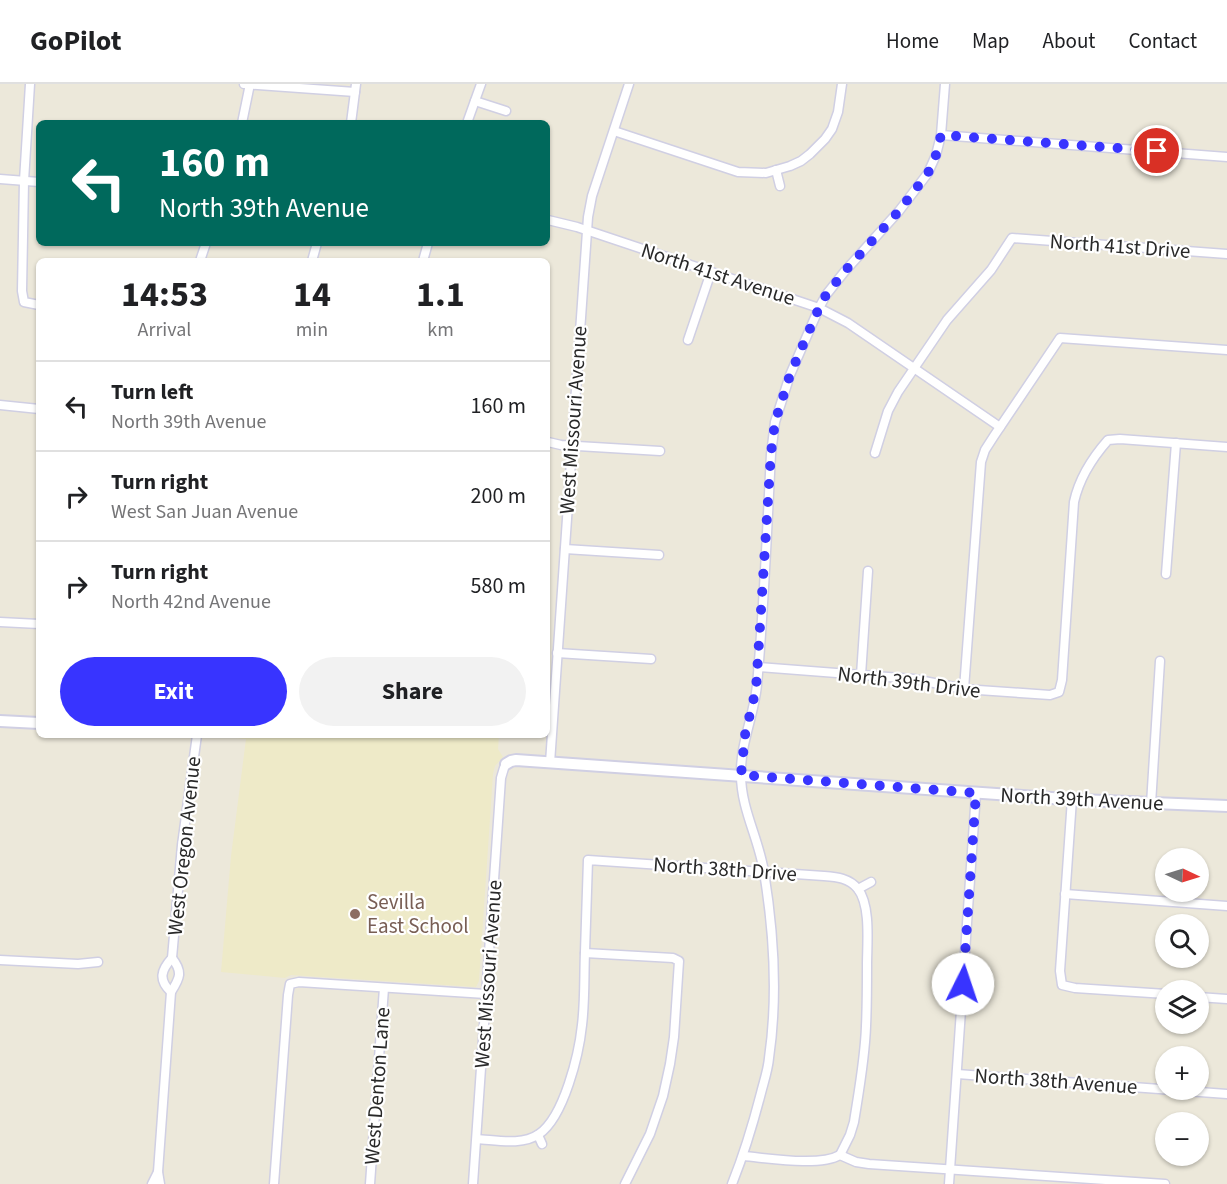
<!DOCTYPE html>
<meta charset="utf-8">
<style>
body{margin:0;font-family:"Source Sans 3",sans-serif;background:#f2f2f2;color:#202124;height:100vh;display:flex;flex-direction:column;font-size:22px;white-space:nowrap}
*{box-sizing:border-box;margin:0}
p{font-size:20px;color:#757577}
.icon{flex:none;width:33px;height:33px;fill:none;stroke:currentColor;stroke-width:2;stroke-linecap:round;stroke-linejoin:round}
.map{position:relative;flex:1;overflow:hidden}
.details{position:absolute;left:36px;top:174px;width:514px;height:480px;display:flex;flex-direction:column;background:#fff;border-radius:9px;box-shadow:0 2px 4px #0004}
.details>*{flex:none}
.guide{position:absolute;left:36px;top:36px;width:514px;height:126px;border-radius:9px;box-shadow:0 2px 4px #0004;background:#00695c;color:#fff;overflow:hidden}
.needle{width:39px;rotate:94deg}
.controls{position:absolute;left:1155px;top:764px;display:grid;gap:12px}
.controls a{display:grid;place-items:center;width:54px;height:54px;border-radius:50%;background:#fff;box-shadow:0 2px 4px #0004;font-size:30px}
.pin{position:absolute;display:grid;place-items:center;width:51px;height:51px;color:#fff;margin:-26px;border:3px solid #fff;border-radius:50%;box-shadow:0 2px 6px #0007}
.me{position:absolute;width:66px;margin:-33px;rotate:4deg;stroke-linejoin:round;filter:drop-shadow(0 0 4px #0008)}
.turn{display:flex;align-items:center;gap:21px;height:126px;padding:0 24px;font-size:27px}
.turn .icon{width:78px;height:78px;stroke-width:2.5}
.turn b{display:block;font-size:42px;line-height:51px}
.eta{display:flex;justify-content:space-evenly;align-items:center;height:102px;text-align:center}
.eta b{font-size:36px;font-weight:700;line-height:42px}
.action{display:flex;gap:12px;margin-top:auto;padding:12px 24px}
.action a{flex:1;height:69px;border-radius:36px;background:#3834ff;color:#fff;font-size:24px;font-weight:700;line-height:69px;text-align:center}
.action a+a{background:#f2f2f2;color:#202124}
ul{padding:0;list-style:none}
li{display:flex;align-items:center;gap:18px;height:90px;padding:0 24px;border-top:2px solid #e0e0e0}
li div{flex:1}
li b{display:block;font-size:22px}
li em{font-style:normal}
header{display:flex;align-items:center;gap:36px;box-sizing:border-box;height:84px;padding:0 30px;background:#fff;border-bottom:2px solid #e0e0e0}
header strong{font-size:28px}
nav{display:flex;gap:33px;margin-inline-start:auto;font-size:21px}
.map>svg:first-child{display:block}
.education{fill:#eeeac8}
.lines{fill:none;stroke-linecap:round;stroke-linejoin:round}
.minor-casing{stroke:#d0cfe3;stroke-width:11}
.tertiary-casing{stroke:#d0cfe3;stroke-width:14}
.minor{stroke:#fff;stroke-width:8}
.tertiary{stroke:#fff;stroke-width:10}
.route{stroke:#3834ff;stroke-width:10;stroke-dasharray:0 18}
.education-dot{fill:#8d6e63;stroke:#fff;stroke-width:2}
.labels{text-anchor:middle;stroke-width:4.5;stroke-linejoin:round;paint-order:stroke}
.street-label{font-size:21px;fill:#292929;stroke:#fff}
.education-label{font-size:21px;fill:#785e54;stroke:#fff;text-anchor:start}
</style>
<header>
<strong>GoPilot</strong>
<nav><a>Home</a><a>Map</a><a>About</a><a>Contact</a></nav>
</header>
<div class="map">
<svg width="1227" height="1100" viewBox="0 0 1227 1100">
<rect width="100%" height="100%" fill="#ece8da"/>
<path class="education" d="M 205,651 L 499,651 L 498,665 L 503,673 L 495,682 L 493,690 L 479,897 L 476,903 L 291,891 L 285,894 L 221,888 L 231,772 L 246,655 Z"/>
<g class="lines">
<defs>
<g id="minor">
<path d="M 30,0 L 24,97 L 22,207 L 24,218 L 39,221"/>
<path d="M 244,0 L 355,8"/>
<path d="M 475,17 L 506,27"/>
<path d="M 242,39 L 250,0"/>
<path d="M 351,39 L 356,0"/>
<path d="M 467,39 L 481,0"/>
<path d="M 614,47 L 738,88 L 766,89 L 790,82 L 801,77 L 810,70 L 825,55 L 832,45 L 838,28 L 842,0"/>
<path d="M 941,51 L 1227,73"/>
<path d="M 776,86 L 780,102"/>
<path d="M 0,95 L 39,98"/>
<path d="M 548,136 L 577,143 L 819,224 L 848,239 L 1000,343"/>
<path d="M 200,177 L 206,159"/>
<path d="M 312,177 L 317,159"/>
<path d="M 423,177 L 428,159"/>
<path d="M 688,256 L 711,188"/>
<path d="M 0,321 L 39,325"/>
<path d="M 548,358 L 561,361 L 660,367"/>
<path d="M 875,369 L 888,327 L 898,308 L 947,236 L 991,186 L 1012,154 L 1227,170"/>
<path d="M 565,465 L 659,471"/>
<path d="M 1166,490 L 1176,359"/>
<path d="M 0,538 L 39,540"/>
<path d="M 557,569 L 651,575"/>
<path d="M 758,583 L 914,595 L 964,605 L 1050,611 L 1059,608 L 1062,596 L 1074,418 C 1079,395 1093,373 1108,356 L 1120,355 L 1227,363"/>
<path d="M 861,591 L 868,487"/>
<path d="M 964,605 L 981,378 L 985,366 L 994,352 L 1060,254 L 1227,266"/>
<path d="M 550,679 L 588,133 L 592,112 L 629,0"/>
<path d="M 1072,715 L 1060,887 L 1062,901 L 1075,904 L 1166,910"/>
<path d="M 1151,720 L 1160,577"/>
<path d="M 858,805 L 871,798"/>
<path d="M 1065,810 L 1227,822"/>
<path d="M 585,869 L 673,874 L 679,877 L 674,953 L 670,980 L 663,1012 L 650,1050 L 625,1100"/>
<path d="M 0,876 L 78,880 L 98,878"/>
<path d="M 171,908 C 158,896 161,886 172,874 L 182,761 L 197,651"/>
<path d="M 1198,913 L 1227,915"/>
<path d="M 957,990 L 1227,1010"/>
<path d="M 538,1051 L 542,1060"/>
<path d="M 477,1055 C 496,1056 522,1062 539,1050 C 564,1033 579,970 582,941 C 585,917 584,892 585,868 C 586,837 587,806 588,776 L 824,792 C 837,793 849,794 858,805 C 871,822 867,860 867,881 C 867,901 867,922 866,942 C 865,974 859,1006 854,1038 L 850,1051 L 840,1071"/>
<path d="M 743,1072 C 768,1074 819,1083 840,1071 L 856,1078 L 869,1080 L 1165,1100"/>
<path d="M 152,1100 L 158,1088"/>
<path d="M 160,1100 L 158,1088 L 171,908 C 180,894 183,888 172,874"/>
<path d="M 274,1100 L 288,911 L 290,900 L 299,898 L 486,910"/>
<path d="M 370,1100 L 384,904"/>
<path d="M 473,1100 L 501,694 L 504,684 L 506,680"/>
<path d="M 732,1100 C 744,1070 753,1040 761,1009 C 764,997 768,986 769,974 C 778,912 774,849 764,788 C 759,755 741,725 741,691 C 740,660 754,632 757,601 C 764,524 767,447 771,370 L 775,338 L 790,291 L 819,224 L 826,211 L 845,187 L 899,127 L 928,89 L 936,71 L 941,51 L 945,0"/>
<path d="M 949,1100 L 976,709"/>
</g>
<g id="tertiary">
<path d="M 0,637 L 39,639"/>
<path d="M 506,680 L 511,677 L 516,676 L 1080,716 L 1227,722"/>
</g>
</defs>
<use href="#minor" class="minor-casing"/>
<use href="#tertiary" class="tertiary-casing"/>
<use href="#minor" class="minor"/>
<use href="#tertiary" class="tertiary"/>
</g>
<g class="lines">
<path class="route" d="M 963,900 L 976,709 L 741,691 L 745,651 L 756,605 L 771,369 L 775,338 L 790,291 L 819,224 L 826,211 L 845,187 L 899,127 L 928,89 L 936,71 L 941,51 L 1157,67"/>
</g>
<circle class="education-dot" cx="355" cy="830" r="6"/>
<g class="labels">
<g class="street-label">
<text transform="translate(1120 162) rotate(4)" y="7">North 41st Drive</text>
<text transform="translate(718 190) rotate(18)" y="7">North 41st Avenue</text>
<text transform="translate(573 336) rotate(-86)" y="7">West Missouri Avenue</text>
<text transform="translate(909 598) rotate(7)" y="7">North 39th Drive</text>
<text transform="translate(1082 715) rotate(3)" y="7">North 39th Avenue</text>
<text transform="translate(184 762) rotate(-84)" y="7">West Oregon Avenue</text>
<text transform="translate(725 785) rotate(4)" y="7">North 38th Drive</text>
<text transform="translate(488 890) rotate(-86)" y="7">West Missouri Avenue</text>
<text transform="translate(1056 997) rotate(4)" y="7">North 38th Avenue</text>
<text transform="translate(377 1002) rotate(-86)" y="7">West Denton Lane</text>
</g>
<g class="education-label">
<text x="367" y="825">Sevilla<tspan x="367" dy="24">East School</tspan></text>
</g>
</g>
</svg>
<div class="controls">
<a><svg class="needle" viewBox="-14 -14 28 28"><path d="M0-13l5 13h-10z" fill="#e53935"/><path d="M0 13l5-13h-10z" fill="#757577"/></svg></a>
<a><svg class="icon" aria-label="search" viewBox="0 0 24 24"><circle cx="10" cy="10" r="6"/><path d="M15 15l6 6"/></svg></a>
<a><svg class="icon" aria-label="layers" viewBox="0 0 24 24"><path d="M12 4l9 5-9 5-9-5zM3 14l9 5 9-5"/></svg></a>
<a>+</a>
<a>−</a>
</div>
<div class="pin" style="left:1157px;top:67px;background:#d93025"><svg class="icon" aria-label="arrive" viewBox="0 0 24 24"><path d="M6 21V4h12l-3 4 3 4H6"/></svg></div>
<svg class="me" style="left:963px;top:900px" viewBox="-20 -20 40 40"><circle r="19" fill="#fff"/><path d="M0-13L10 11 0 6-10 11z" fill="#3834ff"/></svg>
<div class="guide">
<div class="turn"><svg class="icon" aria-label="left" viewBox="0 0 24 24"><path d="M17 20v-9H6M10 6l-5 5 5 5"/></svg><div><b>160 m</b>North 39th Avenue</div></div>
</div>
<section class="details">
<div class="eta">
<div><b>14:53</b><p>Arrival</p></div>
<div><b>14</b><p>min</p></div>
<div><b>1.1</b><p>km</p></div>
</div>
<ul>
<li><svg class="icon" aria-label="left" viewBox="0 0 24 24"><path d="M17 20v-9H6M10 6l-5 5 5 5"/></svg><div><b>Turn left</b><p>North 39th Avenue</p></div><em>160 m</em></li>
<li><svg class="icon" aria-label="right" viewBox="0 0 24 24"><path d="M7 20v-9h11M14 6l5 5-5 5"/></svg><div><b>Turn right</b><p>West San Juan Avenue</p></div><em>200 m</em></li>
<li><svg class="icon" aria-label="right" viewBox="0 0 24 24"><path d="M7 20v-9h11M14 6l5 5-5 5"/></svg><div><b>Turn right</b><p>North 42nd Avenue</p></div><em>580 m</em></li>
</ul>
<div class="action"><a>Exit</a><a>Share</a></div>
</section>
</div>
